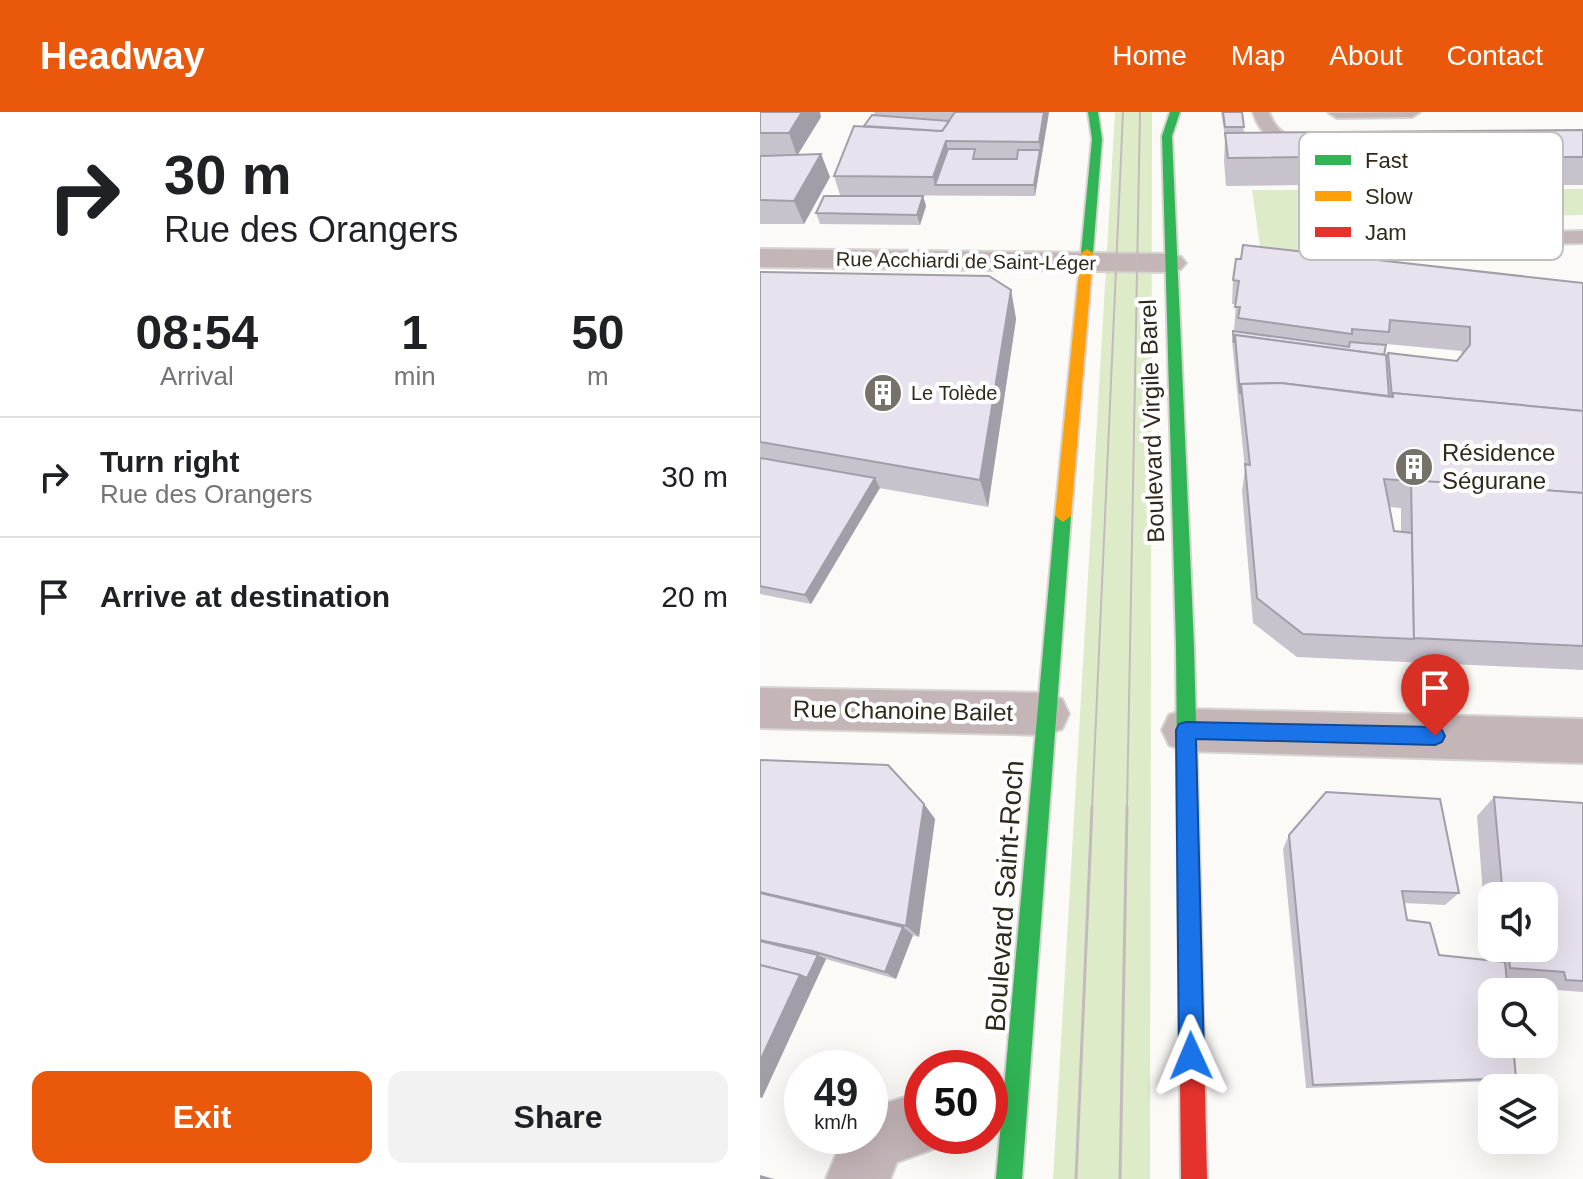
<!DOCTYPE html>
<meta charset="utf-8">
<style>
body{margin:0;font-family:Arial,sans-serif;background:#f2f2f2;color:#202124;height:100vh;display:flex;flex-direction:column;font-size:30px;white-space:nowrap}
*{box-sizing:border-box;margin:0}
p{font-size:26px;color:#757577}
.icon{flex:none;width:44px;height:44px;fill:none;stroke:currentColor;stroke-width:2;stroke-linecap:round;stroke-linejoin:round}
.map{position:relative;flex:1;overflow:hidden}
.details{display:flex;flex-direction:column;background:#fff;width:760px}
.details>*{flex:none}
.banner{background:#fff;color:#202124;overflow:hidden}
.tools{position:absolute;left:718px;top:770px;display:grid;gap:16px}
.tools a{display:grid;place-items:center;width:80px;height:80px;border-radius:16px;background:#fff;box-shadow:0 8px 32px #0002;font-size:40px}
.speed{position:absolute;left:24px;top:938px;display:flex;gap:16px;font-size:40px;font-weight:700;text-align:center}
.speed>*{display:grid;place-content:center;width:104px;height:104px;border-radius:50%;background:#fff;box-shadow:0 8px 32px #0002;line-height:1}
.speed small{font-size:20px;font-weight:400}
.speed .limit{border:12px solid #d22;background:#fff;color:#111}
.pin{position:absolute;display:grid;place-items:center;width:68px;height:68px;color:#fff;margin:-82px -34px;border-radius:50% 50% 50% 0;rotate:-45deg;box-shadow:0 0 8px #0007}
.pin .icon{rotate:45deg}
.me{position:absolute;width:88px;margin:-44px;rotate:359deg;stroke-linejoin:round;filter:drop-shadow(0 0 6px #0008)}
.turn{display:flex;align-items:center;gap:28px;height:168px;padding:0 32px;font-size:36px}
.turn .icon{width:104px;height:104px;stroke-width:2.5}
.turn b{display:block;font-size:56px;line-height:68px}
.eta{display:flex;justify-content:space-evenly;align-items:center;height:136px;text-align:center}
.eta b{font-size:48px;font-weight:700;line-height:56px}
.primary-button{display:flex;gap:16px;margin-top:auto;padding:16px 32px}
.primary-button a{flex:1;height:92px;border-radius:16px;background:#ea580c;color:#fff;font-size:32px;font-weight:700;line-height:92px;text-align:center}
.primary-button a+a{background:#f2f2f2;color:#202124}
ul{padding:0;list-style:none}
li{display:flex;align-items:center;gap:24px;height:120px;padding:0 32px;border-top:2px solid #e0e0e0}
li div{flex:1}
li b{display:block;font-size:30px}
li em{font-style:normal}
header{display:flex;align-items:center;gap:48px;box-sizing:border-box;height:112px;padding:0 40px;background:#ea580c;color:#fff}
header strong{font-size:38px}
nav{display:flex;gap:44px;margin-inline-start:auto;font-size:28px}
main{display:flex;flex:1;min-height:0}
.map>svg:first-child{display:block}
.green{fill:#deebc9}
.lines{fill:none;stroke-linecap:round;stroke-linejoin:round}
.lane-casing{stroke:#d6d4d0;stroke-width:4}
.street-casing{stroke:#d6d4d0;stroke-width:4}
.fast-casing{stroke:#d6d4d0;stroke-width:4}
.slow-casing{stroke:#d6d4d0;stroke-width:4}
.jam-casing{stroke:#d6d4d0;stroke-width:4}
.lane{fill:#c4b5b7;fill-rule:evenodd}
.street{fill:#c4b5b7;fill-rule:evenodd}
.fast{fill:#30b455;fill-rule:evenodd}
.slow{fill:#ff9f0a;fill-rule:evenodd}
.jam{fill:#e5322d;fill-rule:evenodd}
.tram-far1{stroke:#c3bbbb;stroke-width:2}
.tram{stroke:#c3bbbb;stroke-width:3}
.wall{fill:#c8c2cd;fill-rule:evenodd}
.shaded-wall{fill:#a29ea7}
.building{fill:#e8e2ee;stroke:#a29ea7;stroke-width:2}
.route{fill:#1a73e8;stroke:#114b97;stroke-width:2}
.labels{text-anchor:middle;stroke-width:8;stroke-linejoin:round;paint-order:stroke}
.far-street-label{font-size:20px;fill:#30291c;stroke:#fff}
.far-poi-label{font-size:20px;fill:#30291c;stroke:#fff;text-anchor:start}
.street-label{font-size:24px;fill:#30291c;stroke:#fff}
.poi-label{font-size:24px;fill:#30291c;stroke:#fff;text-anchor:start}
.near-street-label{font-size:28px;fill:#30291c;stroke:#fff}
.key{fill:#fff;stroke:#c1bfbb;stroke-width:2}
.key-label{font-size:22px;fill:#30291c}
</style>
<header>
<strong>Headway</strong>
<nav><a>Home</a><a>Map</a><a>About</a><a>Contact</a></nav>
</header>
<main>
<section class="details">
<div class="banner">
<div class="turn"><svg class="icon" aria-label="right" viewBox="0 0 24 24"><path d="M7 20v-9h11M14 6l5 5-5 5"/></svg><div><b>30 m</b>Rue des Orangers</div></div>
</div>
<div class="eta">
<div><b>08:54</b><p>Arrival</p></div>
<div><b>1</b><p>min</p></div>
<div><b>50</b><p>m</p></div>
</div>
<ul>
<li><svg class="icon" aria-label="right" viewBox="0 0 24 24"><path d="M7 20v-9h11M14 6l5 5-5 5"/></svg><div><b>Turn right</b><p>Rue des Orangers</p></div><em>30 m</em></li>
<li><svg class="icon" aria-label="arrive" viewBox="0 0 24 24"><path d="M6 21V4h12l-3 4 3 4H6"/></svg><div><b>Arrive at destination</b></div><em>20 m</em></li>
</ul>
<div class="primary-button"><a>Exit</a><a>Share</a></div>
</section>
<div class="map">
<svg width="823" height="1067" viewBox="0 0 823 1067">
<rect width="100%" height="100%" fill="#fcfaf7"/>
<g class="green">
<path d="M 355,0 L 392,0 L 390,1067 L 293,1067 Z"/>
<path d="M 823,77 L 823,103 L 564,108 L 574,149 L 501,142 L 492,78 Z"/>
</g>
<g class="lines">
<defs>
<g id="lane">
<path d="M 493,0 L 509,0 C 517,25 534,25 556,30 L 559,34 L 550,39 C 523,38 501,27 493,0 Z"/>
<path d="M 660,0 L 652,5 L 577,6 L 569,1 Z"/>
<path d="M 823,119 L 823,131 L 590,136 L 580,130 L 590,124 Z"/>
</g>
<g id="street">
<path d="M 0,137 L 411,142 L 421,145 L 426,151 L 421,157 L 411,160 L 0,155 Z"/>
<path d="M 0,576 L 286,581 L 302,587 L 309,602 L 302,617 L 286,623 L 0,616 Z"/>
<path d="M 426,597 L 823,607 L 823,651 L 426,639 L 409,633 L 402,618 L 409,603 Z"/>
<path d="M 162,980 L 162,1024 L 188,1024 L 184,1033 L 137,1050 L 130,1067 L 66,1067 L 84,1024 L 110,1024 L 110,996 Z"/>
</g>
<g id="fast">
<path d="M 328,0 L 338,0 L 342,27 L 333,141 L 327,145 L 321,141 L 332,27 Z"/>
<path d="M 410,0 L 420,0 L 412,24 L 434,535 L 440,766 L 437,774 L 429,777 L 421,774 L 418,766 L 416,535 L 402,24 Z"/>
<path d="M 303,398 L 311,404 L 262,1067 L 236,1067 L 295,404 Z"/>
</g>
<path id="slow" d="M 327,137 L 333,141 L 311,404 L 303,410 L 295,404 L 321,141 Z"/>
<path id="jam" d="M 429,755 L 437,758 L 440,766 L 447,1067 L 421,1067 L 418,766 L 421,758 Z"/>
</defs>
<use href="#lane" class="lane-casing"/>
<use href="#street" class="street-casing"/>
<use href="#fast" class="fast-casing"/>
<use href="#slow" class="slow-casing"/>
<use href="#jam" class="jam-casing"/>
<use href="#lane" class="lane"/>
<use href="#street" class="street"/>
<use href="#fast" class="fast"/>
<use href="#slow" class="slow"/>
<use href="#jam" class="jam"/>
<g class="tram-far1">
<path d="M 332,697 L 363,0"/>
<path d="M 367,697 L 380,0"/>
</g>
<g class="tram">
<path d="M 316,1067 L 332,695"/>
<path d="M 360,1067 L 367,695"/>
</g>
</g>
<g class="wall">
<path d="M 0,0 L 61,5 L 38,42 L 61,42 L 70,65 L 44,112 L 0,112 Z"/>
<path d="M 114,0 L 289,0 L 275,84 L 80,83 L 74,64 L 104,14 L 115,3 Z"/>
<path d="M 461,0 L 482,0 L 484,21 L 823,18 L 823,73 L 762,73 L 761,70 L 466,74 L 464,49 L 465,25 Z"/>
<path d="M 163,84 L 166,94 L 160,113 L 60,112 L 56,101 Z"/>
<path d="M 0,160 L 251,178 L 256,207 L 228,395 L 119,376 L 51,492 L 0,482 Z"/>
<path d="M 473,168 L 823,171 L 823,558 L 537,545 L 493,511 L 482,379 L 485,357 L 472,229 L 473,219 L 477,219 L 474,218 L 476,192 L 472,192 ZM 626,232 L 702,239 L 701,243 L 697,249 L 628,241 L 626,248 L 624,243 ZM 630,395 L 641,396 L 641,420 L 634,419 Z"/>
<path d="M 0,648 L 164,692 L 175,707 L 159,825 L 153,823 L 136,867 L 66,847 L 2,986 L 0,985 Z"/>
<path d="M 734,685 L 823,691 L 823,880 L 783,877 L 781,870 L 747,867 L 756,966 L 737,969 L 546,976 L 523,737 L 529,723 L 699,781 L 685,793 L 644,791 L 647,808 L 679,843 L 728,848 L 717,704 ZM 732,784 L 784,784 L 784,836 L 732,836 Z"/>
</g>
<g class="shaded-wall">
<path d="M 42,0 L 60,0 L 61,5 L 37,44 L 29,21 Z"/>
<path d="M 284,0 L 289,0 L 275,84 L 274,73 L 280,38 L 279,30 Z"/>
<path d="M 184,27 L 186,29 L 190,47 L 175,73 L 173,65 Z"/>
<path d="M 61,42 L 70,65 L 44,112 L 34,89 Z"/>
<path d="M 163,84 L 166,94 L 160,113 L 157,103 Z"/>
<path d="M 251,178 L 256,207 L 228,395 L 220,368 Z"/>
<path d="M 115,366 L 120,376 L 51,492 L 45,483 Z"/>
<path d="M 164,692 L 175,707 L 159,825 L 146,814 Z"/>
<path d="M 143,815 L 153,823 L 136,867 L 125,860 Z"/>
<path d="M 58,843 L 66,847 L 2,986 L 0,985 L 0,949 L 40,863 Z"/>
<path d="M 0,1063 L 14,1067 L 0,1067 Z"/>
</g>
<g class="building">
<path d="M 0,0 L 42,0 L 29,21 L 0,21 Z"/>
<path d="M 195,0 L 284,0 L 279,30 L 186,29 L 173,65 L 74,64 L 94,14 L 182,19 Z"/>
<path d="M 463,0 L 482,0 L 484,15 L 465,15 Z"/>
<path d="M 112,3 L 189,9 L 182,19 L 104,14 Z"/>
<path d="M 823,18 L 823,45 L 773,45 L 771,42 L 468,46 L 465,21 Z"/>
<path d="M 188,37 L 215,37 L 213,47 L 257,47 L 258,38 L 280,38 L 274,73 L 175,73 Z"/>
<path d="M 61,42 L 34,89 L 0,88 L 0,44 Z"/>
<path d="M 64,84 L 163,84 L 157,103 L 56,101 Z"/>
<path d="M 483,133 L 823,171 L 823,299 L 633,281 L 632,285 L 628,241 L 697,249 L 710,233 L 710,215 L 630,208 L 629,220 L 592,217 L 592,222 L 478,206 L 480,195 L 475,195 L 479,169 L 473,168 L 476,147 L 481,147 Z"/>
<path d="M 0,160 L 229,164 L 251,178 L 220,368 L 0,330 Z"/>
<path d="M 473,219 L 589,235 L 590,230 L 626,233 L 624,243 L 475,223 L 474,231 Z"/>
<path d="M 475,223 L 626,243 L 629,284 L 521,271 L 481,272 L 480,282 Z"/>
<path d="M 521,271 L 633,285 L 633,281 L 823,299 L 823,381 L 624,367 L 634,419 L 652,421 L 654,527 L 543,522 L 497,486 L 485,352 L 490,353 L 481,272 Z"/>
<path d="M 0,346 L 115,366 L 45,483 L 0,474 Z"/>
<path d="M 651,368 L 823,381 L 823,534 L 654,526 Z"/>
<path d="M 0,648 L 128,653 L 164,692 L 146,814 L 0,780 Z"/>
<path d="M 566,680 L 680,687 L 699,781 L 642,779 L 647,808 L 670,811 L 679,843 L 745,850 L 748,880 L 732,880 L 732,932 L 753,932 L 756,966 L 553,973 L 529,723 Z"/>
<path d="M 734,685 L 823,691 L 823,869 L 806,868 L 804,860 L 750,856 L 748,836 L 784,836 L 784,784 L 743,784 Z"/>
<path d="M 0,781 L 143,815 L 125,860 L 52,839 L 0,828 Z"/>
<path d="M 0,829 L 58,843 L 47,866 L 40,863 L 0,853 Z"/>
<path d="M 0,853 L 40,863 L 0,949 Z"/>
</g>
<path class="route" d="M 426,610 L 675,615 L 682,618 L 685,624 L 682,630 L 675,633 L 436,627 L 444,944 L 440,953 L 431,956 L 423,953 L 419,944 L 416,618 L 419,612 Z"/>
<defs>
<symbol id="building-disc" viewBox="-11 -11 22 22"><circle r="9.5" fill="#777269" stroke="#fff"/><path d="M-4-6H4V6H1V3H-1V6H-4ZM-2.5-4.3h1.7v1.8h-1.7ZM.8-4.3h1.7v1.8H.8ZM-2.5-1h1.7V.8h-1.7ZM.8-1h1.7V.8H.8Z" fill="#fff"/></symbol>
</defs>
<g fill-rule="evenodd">
<use href="#building-disc" x="101" y="259" width="44" height="44"/>
<use href="#building-disc" x="632" y="333" width="44" height="44"/>
</g>
<g class="labels">
<g class="far-street-label">
<text transform="translate(206 149) rotate(1)" y="7">Rue Acchiardi de Saint-Léger</text>
</g>
<g class="far-poi-label">
<text x="151" y="288">Le Tolède</text>
</g>
<g class="street-label">
<text transform="translate(392 309) rotate(-92)" y="8">Boulevard Virgile Barel</text>
<text transform="translate(143 599) rotate(1)" y="8">Rue Chanoine Bailet</text>
</g>
<g class="poi-label">
<text x="682" y="349">Résidence<tspan x="682" dy="28">Ségurane</tspan></text>
</g>
<g class="near-street-label">
<text transform="translate(244 784) rotate(-86)" y="10">Boulevard Saint-Roch</text>
</g>
</g>
<rect x="539" y="20" width="264" height="128" rx="12" class="key"/>
<rect x="555" y="43" width="36" height="10" fill="#30b455"/>
<rect x="555" y="79" width="36" height="10" fill="#ff9f0a"/>
<rect x="555" y="115" width="36" height="10" fill="#e5322d"/>
<g class="key-label">
<text x="605" y="56">Fast</text>
<text x="605" y="92">Slow</text>
<text x="605" y="128">Jam</text>
</g>
</svg>
<div class="tools">
<a><svg class="icon" aria-label="sound" viewBox="0 0 24 24"><path d="M4 9h4l5-4v14l-5-4H4zM17 9q2 3 0 6"/></svg></a>
<a><svg class="icon" aria-label="search" viewBox="0 0 24 24"><circle cx="10" cy="10" r="6"/><path d="M15 15l6 6"/></svg></a>
<a><svg class="icon" aria-label="layers" viewBox="0 0 24 24"><path d="M12 4l9 5-9 5-9-5zM3 14l9 5 9-5"/></svg></a>
</div>
<div class="speed"><div>49<small>km/h</small></div><div class="limit">50</div></div>
<div class="pin" style="left:675px;top:624px;background:#d93025"><svg class="icon" aria-label="arrive" viewBox="0 0 24 24"><path d="M6 21V4h12l-3 4 3 4H6"/></svg></div>
<svg class="me" style="left:431px;top:944px" viewBox="-20 -20 40 40"><path d="M0-17L14 15 0 8-14 15z" fill="#1a73e8" stroke="#fff" stroke-width="4"/></svg>
</div>
</main>
